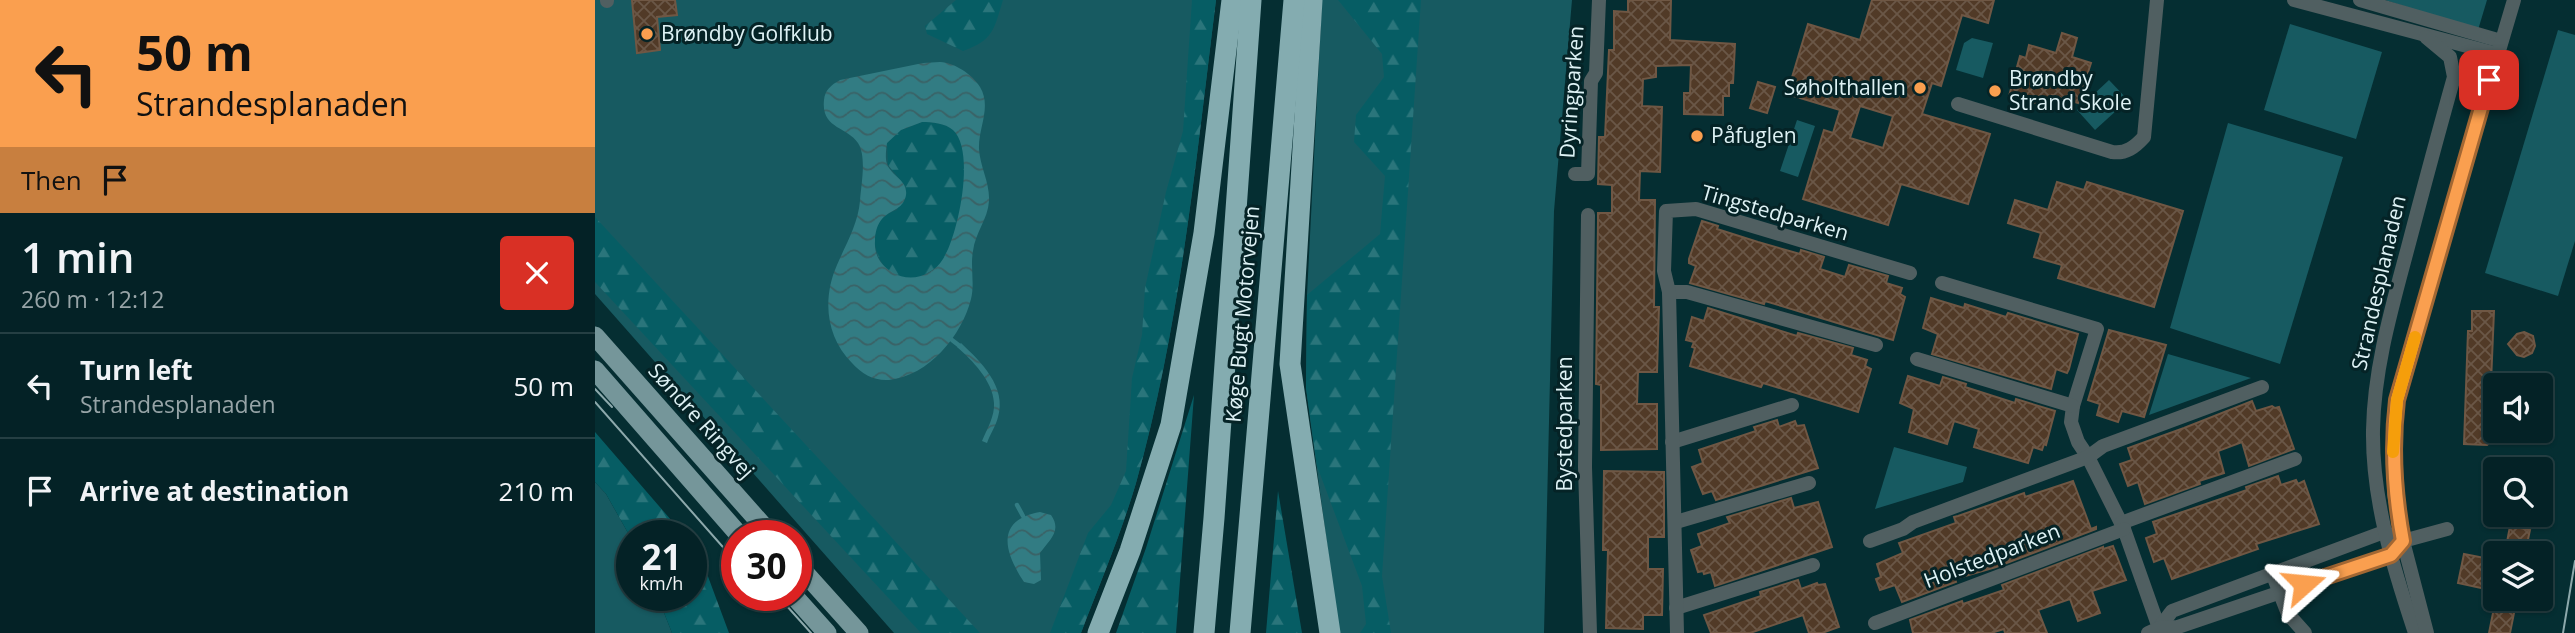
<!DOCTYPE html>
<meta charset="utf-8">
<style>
body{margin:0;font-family:"Open Sans",sans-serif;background:#0d2a2e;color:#f1f3f6;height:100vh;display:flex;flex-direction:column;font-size:26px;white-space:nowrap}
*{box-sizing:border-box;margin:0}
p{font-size:23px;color:#97a4a7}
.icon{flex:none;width:38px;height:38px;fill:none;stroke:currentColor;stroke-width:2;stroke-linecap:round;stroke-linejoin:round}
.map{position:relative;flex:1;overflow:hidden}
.sheet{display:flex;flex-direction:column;background:#042226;width:595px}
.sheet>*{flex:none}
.guide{background:#fa9f4f;color:#111;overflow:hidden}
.buttons{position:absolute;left:1888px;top:373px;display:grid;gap:14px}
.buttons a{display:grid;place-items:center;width:70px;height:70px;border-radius:7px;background:#042226;box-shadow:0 2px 5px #0004,0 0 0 2px #253f43;font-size:35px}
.speed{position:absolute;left:21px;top:520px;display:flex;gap:14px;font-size:35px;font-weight:700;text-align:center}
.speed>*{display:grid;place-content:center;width:91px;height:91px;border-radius:50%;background:#042226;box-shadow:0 2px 5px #0004,0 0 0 2px #253f43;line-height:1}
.speed small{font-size:18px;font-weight:400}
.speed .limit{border:10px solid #d22;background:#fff;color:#111}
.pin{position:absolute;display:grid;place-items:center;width:60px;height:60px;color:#fff;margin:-30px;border-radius:14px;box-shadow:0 4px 10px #0006}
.me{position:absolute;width:77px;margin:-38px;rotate:72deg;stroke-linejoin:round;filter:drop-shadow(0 0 5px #0008)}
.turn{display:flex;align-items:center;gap:24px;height:147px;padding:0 21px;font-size:32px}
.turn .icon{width:91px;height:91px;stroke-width:2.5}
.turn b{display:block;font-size:49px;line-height:60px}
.then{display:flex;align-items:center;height:66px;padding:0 21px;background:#0003;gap:14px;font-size:26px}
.round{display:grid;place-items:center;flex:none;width:74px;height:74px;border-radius:7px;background:#0d2a2e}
.summary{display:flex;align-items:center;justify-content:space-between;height:119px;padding:0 21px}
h1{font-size:42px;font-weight:600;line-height:52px}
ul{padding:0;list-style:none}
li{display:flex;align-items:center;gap:21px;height:105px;padding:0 21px;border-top:2px solid #253f43}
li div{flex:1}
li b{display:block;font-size:26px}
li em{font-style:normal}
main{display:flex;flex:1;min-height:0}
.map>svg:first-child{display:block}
.green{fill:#175a61}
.forest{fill:url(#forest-firs)}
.water{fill:url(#water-waves);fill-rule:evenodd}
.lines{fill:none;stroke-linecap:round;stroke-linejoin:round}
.stream{stroke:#327c83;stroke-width:4.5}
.building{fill:url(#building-cross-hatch);stroke:#6f5744;stroke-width:2;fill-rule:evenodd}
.minor{stroke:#505f61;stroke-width:14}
.major{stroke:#75969a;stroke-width:19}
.highway{stroke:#84acb0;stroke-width:21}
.tram{stroke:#8da9ac;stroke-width:2}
.route-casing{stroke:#a26733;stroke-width:18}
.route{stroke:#fa9f4f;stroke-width:12}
.slow{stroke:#f59e0b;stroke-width:12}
.poi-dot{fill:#fa9f4f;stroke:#052326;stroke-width:2.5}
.labels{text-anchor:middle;stroke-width:6;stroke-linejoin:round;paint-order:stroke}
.poi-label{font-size:21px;fill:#def2f5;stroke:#052326;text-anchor:start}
.street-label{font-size:21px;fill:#def2f5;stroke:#052326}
</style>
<main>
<section class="sheet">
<div class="guide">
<div class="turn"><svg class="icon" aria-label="left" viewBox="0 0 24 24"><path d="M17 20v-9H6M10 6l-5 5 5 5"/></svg><div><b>50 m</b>Strandesplanaden</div></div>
<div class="then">Then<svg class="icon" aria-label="arrive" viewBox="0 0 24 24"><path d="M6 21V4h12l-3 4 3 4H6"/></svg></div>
</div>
<div class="summary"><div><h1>1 min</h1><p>260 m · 12:12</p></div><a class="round" style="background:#d93025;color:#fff"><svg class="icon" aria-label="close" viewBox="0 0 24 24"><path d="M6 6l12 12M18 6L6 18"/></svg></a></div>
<ul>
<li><svg class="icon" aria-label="left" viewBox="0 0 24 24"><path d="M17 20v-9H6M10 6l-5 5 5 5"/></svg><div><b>Turn left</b><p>Strandesplanaden</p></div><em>50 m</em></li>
<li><svg class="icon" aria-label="arrive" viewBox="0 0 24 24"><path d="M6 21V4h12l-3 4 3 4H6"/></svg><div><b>Arrive at destination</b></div><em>210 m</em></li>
</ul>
</section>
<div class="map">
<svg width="1980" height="633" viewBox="0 0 1980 633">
<defs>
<pattern id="forest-firs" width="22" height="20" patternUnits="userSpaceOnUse" patternTransform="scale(1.75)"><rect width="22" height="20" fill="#065d64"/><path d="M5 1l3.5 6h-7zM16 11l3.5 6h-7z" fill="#2a757b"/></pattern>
<pattern id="water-waves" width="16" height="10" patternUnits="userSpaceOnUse" patternTransform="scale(1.75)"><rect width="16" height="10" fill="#327c83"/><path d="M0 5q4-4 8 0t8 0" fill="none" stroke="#3a6266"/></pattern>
<pattern id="building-cross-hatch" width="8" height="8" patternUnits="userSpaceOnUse" patternTransform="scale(1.75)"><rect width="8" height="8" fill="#513a27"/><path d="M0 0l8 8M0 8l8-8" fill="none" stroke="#6a5747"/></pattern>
</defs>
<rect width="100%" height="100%" fill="#052e32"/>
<g class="green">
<path d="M 0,0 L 621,0 C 601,161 585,326 541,483 C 526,534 505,583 486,633 L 299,633 L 0,294 Z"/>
<path d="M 727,0 L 977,0 L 959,211 L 949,633 L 744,633 L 711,388 L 712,295 Z"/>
<path d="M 1790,0 L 1892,0 L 1883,30 Z"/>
<path d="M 1695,24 L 1787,52 L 1761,139 L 1669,110 Z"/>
<path d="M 1963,30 L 1980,35 L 1980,241 L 1963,296 L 1890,273 Z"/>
<path d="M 1377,38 L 1398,43 L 1388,78 L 1361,70 L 1369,43 Z"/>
<path d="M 1514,80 L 1533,100 L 1500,130 L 1482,110 Z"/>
<path d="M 1202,120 L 1220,126 L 1203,177 L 1185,171 Z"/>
<path d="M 1633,123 L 1748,157 L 1685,364 L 1575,328 Z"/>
<path d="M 1573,354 L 1656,378 L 1554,415 Z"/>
<path d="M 1299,447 L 1372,467 L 1368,482 L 1280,509 Z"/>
<path d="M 0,482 L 11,494 L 37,540 L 37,595 L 62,595 L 77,633 L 0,633 Z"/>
</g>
<g class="forest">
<path d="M 361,0 L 408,0 C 399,29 399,40 368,51 L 332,34 L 330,26 Z"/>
<path d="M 597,0 L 621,0 C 601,160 585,327 541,483 C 526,534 505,583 486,633 L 455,633 L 493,533 L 516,505 L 531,471 L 537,378 L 547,335 L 550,288 L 571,192 L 588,131 Z"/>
<path d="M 743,0 L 826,0 L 787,576 L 796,633 L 765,633 L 771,624 L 767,586 L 722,466 L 711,388 L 712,295 L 785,234 L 790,176 L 759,142 L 761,115 L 789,77 L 787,54 Z"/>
<path d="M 327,122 C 338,122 350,123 358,130 C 382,151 363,235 349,259 C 344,267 331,275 323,277 C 283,288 260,222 302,210 L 311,187 L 293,165 L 292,143 L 306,130 Z"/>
<path d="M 0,217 L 385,633 L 326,633 L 0,282 Z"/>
<path d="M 599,395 L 581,633 L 521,633 L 551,548 Z"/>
<path d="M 0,432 L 89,535 L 37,536 L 37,540 L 11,494 L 0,482 Z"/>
<path d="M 683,491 L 707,633 L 671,633 Z"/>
<path d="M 96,544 L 105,555 L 134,633 L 77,633 L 62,595 L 96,595 Z"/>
</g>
<g class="water">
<path d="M 345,62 C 360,63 377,74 385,87 C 397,107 383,128 384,149 C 385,167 395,183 394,201 C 393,219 380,233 378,251 C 375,267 380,283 376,299 C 367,335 334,376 294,380 C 279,381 267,374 257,363 C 231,337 227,299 242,265 C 251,244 263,224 265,201 C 266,185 272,157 263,143 C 252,126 226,129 229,100 C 230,90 236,85 245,80 L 328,63 ZM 327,122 C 337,122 350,123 358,130 C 381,151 363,236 348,259 C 337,277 314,283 297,272 C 285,265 279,254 280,241 C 282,205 307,217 311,195 C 313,180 297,177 292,164 C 290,158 291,150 292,143 L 306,130 Z"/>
<path d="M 366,343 C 386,362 412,387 403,417 C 401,426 395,434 392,443 L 387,441 C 392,429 400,416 399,403 C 398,381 377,360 362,347 Z"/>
<path d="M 445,512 L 456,515 C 467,531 455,539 445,553 L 446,580 L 439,584 L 429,582 C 409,552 400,520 445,512 Z"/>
</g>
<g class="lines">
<g class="stream">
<path d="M 357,340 L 366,347"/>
<path d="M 422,505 L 428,516"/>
</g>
</g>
<g class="building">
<path d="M 37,0 L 80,0 L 82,15 L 62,17 L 65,50 L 42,53 Z"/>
<path d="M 1033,0 L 1076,0 L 1075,40 L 1140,44 L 1138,83 L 1134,83 L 1134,96 L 1128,96 L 1128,115 L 1089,114 L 1089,93 L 1095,93 L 1096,65 L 1061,66 L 1061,77 L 1048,79 L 1047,106 L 1067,107 L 1065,172 L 1045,171 L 1044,200 L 1060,200 L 1059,307 L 1064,307 L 1062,372 L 1043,372 L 1042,404 L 1062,404 L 1062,449 L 1006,450 L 1006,385 L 1001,384 L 1003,220 L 1003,213 L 1017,213 L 1017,185 L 1003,184 L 1004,137 L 1010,137 L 1014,50 L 1019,50 L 1019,11 L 1033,12 Z"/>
<path d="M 1277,0 L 1399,0 L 1393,23 L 1367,15 L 1346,86 L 1337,83 L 1327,114 L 1395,134 L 1373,204 L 1306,184 L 1293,225 L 1208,199 L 1229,130 L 1238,133 L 1245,110 L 1192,94 L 1213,24 L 1265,40 ZM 1265,106 L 1298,116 L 1288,148 L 1255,138 Z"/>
<path d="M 1467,33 L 1482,38 L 1477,57 L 1496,63 L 1483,103 L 1457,95 L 1453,107 L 1414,96 L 1425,56 L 1431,58 L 1434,45 L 1461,53 Z"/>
<path d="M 1163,82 L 1180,87 L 1172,113 L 1155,108 Z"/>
<path d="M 1462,182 L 1489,190 L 1492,182 L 1588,211 L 1559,307 L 1463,278 L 1467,265 L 1439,257 L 1446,233 L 1413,223 L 1420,200 L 1453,210 Z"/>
<path d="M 1107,221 L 1123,226 L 1122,229 L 1163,242 L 1205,254 L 1206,250 L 1229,257 L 1225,269 L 1250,277 L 1254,265 L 1293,276 L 1291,283 L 1307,288 L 1305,294 L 1310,297 L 1298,340 L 1170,301 L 1169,304 L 1095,283 L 1101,266 L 1094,263 L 1094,259 Z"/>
<path d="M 1336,298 L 1369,308 L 1370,304 L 1411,317 L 1413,313 L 1483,334 L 1474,369 L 1472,373 L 1461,369 L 1456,389 L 1337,354 L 1343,334 L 1328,328 Z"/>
<path d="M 1113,308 L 1202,336 L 1203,333 L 1258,348 L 1256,355 L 1272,360 L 1270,366 L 1276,369 L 1263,412 L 1168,383 L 1166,387 L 1095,366 L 1100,348 L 1097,347 L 1099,342 L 1091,340 L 1097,317 L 1109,321 Z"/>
<path d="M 1877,311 L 1899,311 L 1894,430 L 1910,430 L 1892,445 L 1869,444 L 1873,331 L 1877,331 Z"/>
<path d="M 1514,330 L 1571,345 L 1549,417 L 1527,411 L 1523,422 L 1502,415 L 1505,404 L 1493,400 Z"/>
<path d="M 1929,332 L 1938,336 L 1940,346 L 1937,353 L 1929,357 L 1922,355 L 1913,344 L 1922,334 Z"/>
<path d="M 1313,376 L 1345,386 L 1348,377 L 1371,384 L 1370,387 L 1420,403 L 1421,399 L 1460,411 L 1451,445 L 1449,444 L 1447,450 L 1438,447 L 1433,463 L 1379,447 L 1384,429 L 1359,421 L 1352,444 L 1314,432 L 1319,409 L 1305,403 Z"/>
<path d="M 1657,401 L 1661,411 L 1677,406 L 1680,408 L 1684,407 L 1699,449 L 1654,466 L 1647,442 L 1623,451 L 1629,473 L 1604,481 L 1605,484 L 1550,504 L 1543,482 L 1533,486 L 1525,464 L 1537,460 L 1533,448 L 1589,428 Z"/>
<path d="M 1182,420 L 1184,427 L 1200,421 L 1202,426 L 1209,425 L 1223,468 L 1121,500 L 1117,491 L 1108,494 L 1097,467 L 1108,463 L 1104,450 L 1161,431 L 1159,427 Z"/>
<path d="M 1009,471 L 1069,472 L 1069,537 L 1053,537 L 1053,569 L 1068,569 L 1067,615 L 1048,615 L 1048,629 L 1011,628 L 1013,550 L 1008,550 Z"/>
<path d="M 1683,476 L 1686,485 L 1701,480 L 1703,484 L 1709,481 L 1724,524 L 1661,544 L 1663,549 L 1577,579 L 1569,558 L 1559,562 L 1551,538 L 1562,534 L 1558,522 L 1652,490 L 1651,487 Z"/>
<path d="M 1478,481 L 1496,529 L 1501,527 L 1501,529 L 1401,567 L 1360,579 L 1361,582 L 1307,602 L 1300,585 L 1285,590 L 1281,579 L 1286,577 L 1282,564 L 1308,553 L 1304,543 L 1361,523 L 1359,517 L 1363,516 L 1429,493 L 1430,497 Z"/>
<path d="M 1196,498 L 1199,508 L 1223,502 L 1237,547 L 1120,586 L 1116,572 L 1109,574 L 1108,571 L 1103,572 L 1096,550 L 1107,546 L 1103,534 L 1135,523 L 1132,517 Z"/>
<path d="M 1915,526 L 1935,530 L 1930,553 L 1910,553 Z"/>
<path d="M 1518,546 L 1531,580 L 1497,591 L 1505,613 L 1483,621 L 1475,599 L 1443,610 L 1452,633 L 1410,633 L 1409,629 L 1396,633 L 1318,633 L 1315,620 L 1367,601 L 1368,604 L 1409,590 L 1407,585 L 1508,547 L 1508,549 Z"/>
<path d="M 1869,554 L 1900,560 L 1900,591 L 1863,583 Z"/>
<path d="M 1203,580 L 1206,589 L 1222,583 L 1223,585 L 1230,584 L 1244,627 L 1227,633 L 1214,633 L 1208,615 L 1155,633 L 1116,633 L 1109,615 L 1166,596 L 1165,592 Z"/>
<path d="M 1901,598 L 1922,598 L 1915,633 L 1894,633 Z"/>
</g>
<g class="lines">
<g class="minor">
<path d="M 12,0 L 12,1"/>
<path d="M 1699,0 L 1902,54"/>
<path d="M 1765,0 L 1906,41"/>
<path d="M 1363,104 L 1517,152 C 1531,154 1540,147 1549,137 L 1562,0"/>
<path d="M 980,174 L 993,174 L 996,81 L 1001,73 L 1004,0"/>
<path d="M 993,215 L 990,467 L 995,633"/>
<path d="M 1347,283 L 1502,329 L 1478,406 L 1476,422 L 1483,442 L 1493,457 L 1529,529 L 1564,628"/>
<path d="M 1074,292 L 1092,292 L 1281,345"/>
<path d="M 1322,359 L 1478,406"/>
<path d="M 1077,442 L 1197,405"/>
<path d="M 1081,522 L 1214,483"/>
<path d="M 1526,523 L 1700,459"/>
<path d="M 1275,541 L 1308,529 L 1318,522 L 1493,457 L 1508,446 L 1667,387"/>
<path d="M 1808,541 L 1852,529"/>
<path d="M 1677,573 L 1693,614 L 1710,633"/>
<path d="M 1081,608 L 1218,565"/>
<path d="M 1280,623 L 1529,529"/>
<path d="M 1564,628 L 1577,611 L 1789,532 L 1798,536"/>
<path d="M 1082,633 L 1074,292 L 1069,271 L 1071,211 L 1101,209 L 1315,273"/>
<path d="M 1553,633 L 1564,628 L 1583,627 L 1786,558 L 1796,554 L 1802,548"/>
<path d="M 1820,633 C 1798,567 1777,500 1778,430 C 1779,368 1797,307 1813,247 C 1828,190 1843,134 1859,77 L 1855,57 L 1831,37"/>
<path d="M 1832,633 L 1808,541 L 1799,494 L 1798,427 L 1802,400 L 1834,287 L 1919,0"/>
</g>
<g class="major">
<path d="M 0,336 L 177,536"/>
<path d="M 0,370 L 145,536"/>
<path d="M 201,563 L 264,633"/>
<path d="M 198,595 L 232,633"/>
</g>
<g class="highway">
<path d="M 717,0 L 695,364 L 735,633"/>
<path d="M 503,633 L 535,551 L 576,425 L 609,233 L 637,0"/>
<path d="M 609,633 L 619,518 L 656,0"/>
<path d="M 645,633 L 699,0"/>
</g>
<g class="tram">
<path d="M 0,389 L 17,407"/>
<path d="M 0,402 L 142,563"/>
<path d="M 182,595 L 216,633"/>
<path d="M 1968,633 L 1980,561"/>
</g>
</g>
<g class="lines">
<defs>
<path id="route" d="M 1709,584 L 1796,555 L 1808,541 C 1799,493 1796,449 1802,400 L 1894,80"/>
</defs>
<use href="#route" class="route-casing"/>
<use href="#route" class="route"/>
<path class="slow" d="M 1798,452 L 1802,400 L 1820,337"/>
</g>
<g class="poi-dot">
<circle cx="52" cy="34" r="7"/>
<circle cx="1325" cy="88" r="7"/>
<circle cx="1400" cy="91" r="7"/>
<circle cx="1102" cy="136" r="7"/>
</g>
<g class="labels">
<g class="poi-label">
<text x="66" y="41">Brøndby Golfklub</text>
<text x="1414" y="86">Brøndby<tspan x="1414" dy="24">Strand Skole</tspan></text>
<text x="1311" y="95" text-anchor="end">Søholthallen</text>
<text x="1116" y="143">Påfuglen</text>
</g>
<g class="street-label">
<text transform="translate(977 92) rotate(-86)" y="7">Dyringparken</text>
<text transform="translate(1180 213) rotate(16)" y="7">Tingstedparken</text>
<text transform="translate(1784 283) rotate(-77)" y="7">Strandesplanaden</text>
<text transform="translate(648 314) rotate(-85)" y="7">Køge Bugt Motorvejen</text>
<text transform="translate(106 421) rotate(48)" y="7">Søndre Ringvej</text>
<text transform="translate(970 424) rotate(-90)" y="7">Bystedparken</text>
<text transform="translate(1397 556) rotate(-21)" y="7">Holstedparken</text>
</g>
</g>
</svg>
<div class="buttons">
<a><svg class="icon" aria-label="sound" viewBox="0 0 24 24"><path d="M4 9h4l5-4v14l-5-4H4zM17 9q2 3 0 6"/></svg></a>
<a><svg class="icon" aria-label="search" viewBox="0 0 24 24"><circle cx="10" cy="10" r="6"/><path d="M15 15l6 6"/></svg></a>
<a><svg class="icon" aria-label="layers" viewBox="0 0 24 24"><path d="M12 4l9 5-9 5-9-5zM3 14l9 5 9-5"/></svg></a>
</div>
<div class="speed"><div>21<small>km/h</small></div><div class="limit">30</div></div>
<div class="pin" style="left:1894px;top:80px;background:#d93025"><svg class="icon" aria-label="arrive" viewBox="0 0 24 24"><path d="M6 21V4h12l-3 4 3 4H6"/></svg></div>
<svg class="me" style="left:1709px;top:584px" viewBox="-20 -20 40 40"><path d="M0-17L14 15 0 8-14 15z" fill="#fa9f4f" stroke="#fff" stroke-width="4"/></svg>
</div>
</main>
